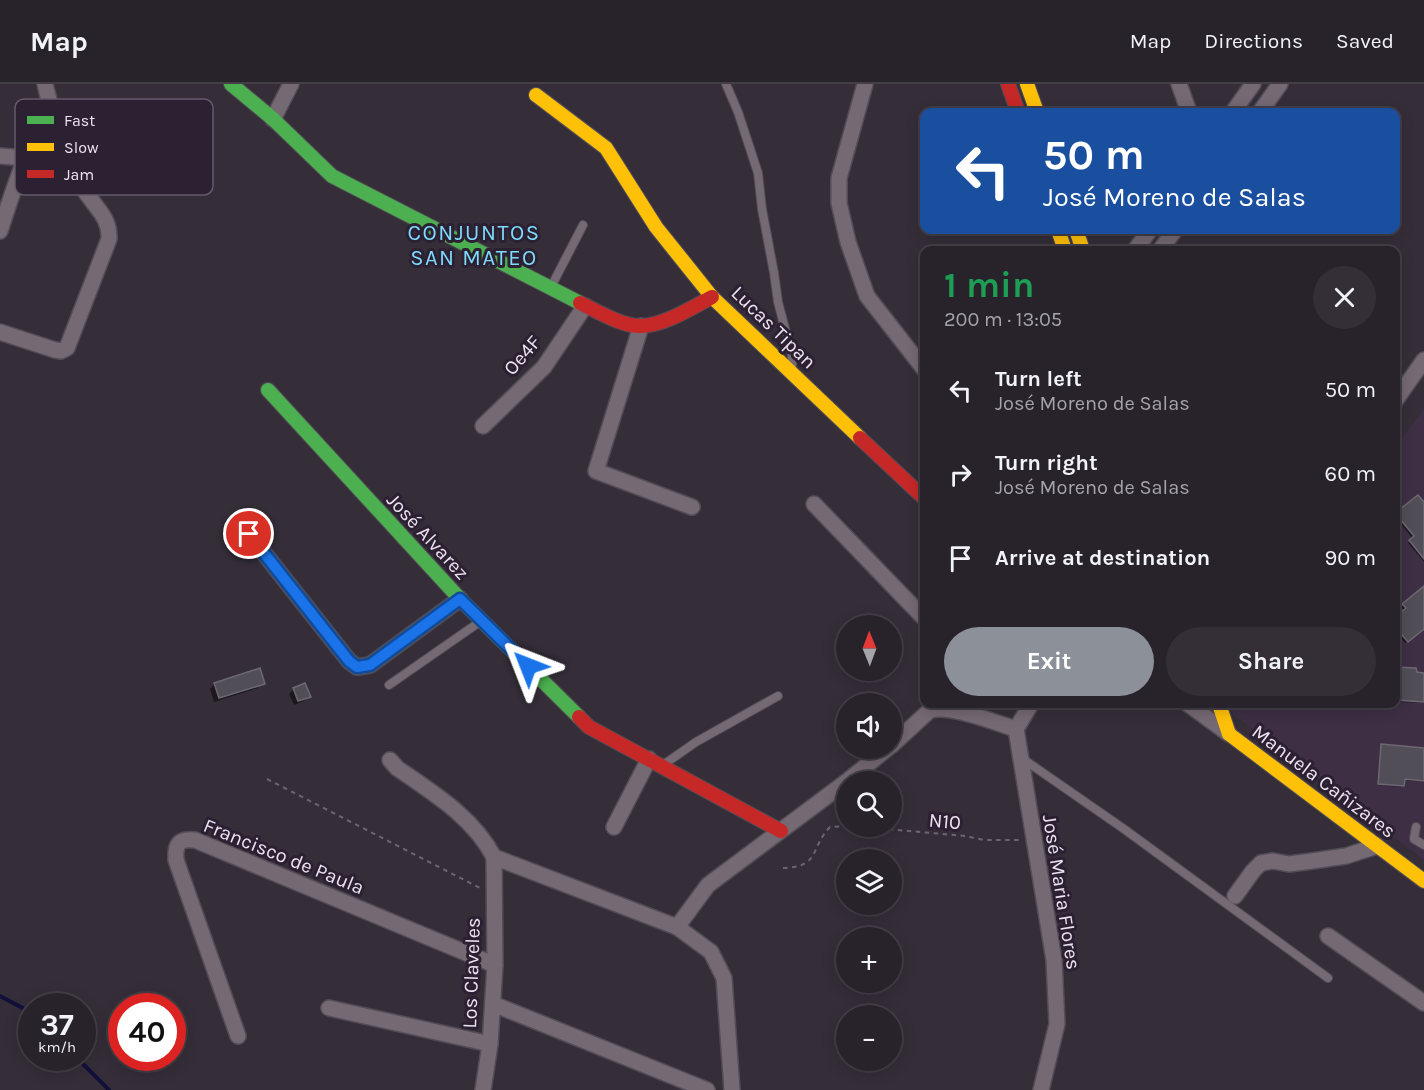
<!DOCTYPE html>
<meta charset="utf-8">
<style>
body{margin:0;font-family:Karla,sans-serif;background:#342f37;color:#f1f3f6;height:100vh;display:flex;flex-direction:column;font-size:22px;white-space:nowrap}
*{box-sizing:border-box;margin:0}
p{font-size:20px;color:#a5a4a9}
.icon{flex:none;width:33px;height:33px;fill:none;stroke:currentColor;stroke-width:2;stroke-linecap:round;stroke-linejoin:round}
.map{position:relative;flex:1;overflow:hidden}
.details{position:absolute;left:920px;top:162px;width:480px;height:462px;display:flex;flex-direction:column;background:#28222b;border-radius:12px;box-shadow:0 3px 15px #0003,0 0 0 2px #443f47}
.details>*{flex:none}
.top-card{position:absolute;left:920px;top:24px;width:480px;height:126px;border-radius:12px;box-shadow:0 3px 15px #0003,0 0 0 2px #443f47;background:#1a4fa0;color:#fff;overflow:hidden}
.needle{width:39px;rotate:359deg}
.fabs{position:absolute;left:836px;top:531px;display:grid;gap:12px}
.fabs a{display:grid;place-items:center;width:66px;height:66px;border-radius:50%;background:#28222b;box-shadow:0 3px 15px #0003,0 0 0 2px #443f47;font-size:30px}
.speed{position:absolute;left:18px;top:909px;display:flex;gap:12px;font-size:30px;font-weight:700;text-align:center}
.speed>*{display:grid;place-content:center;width:78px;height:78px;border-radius:50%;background:#28222b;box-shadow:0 3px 15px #0003,0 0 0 2px #443f47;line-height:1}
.speed small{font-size:15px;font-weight:400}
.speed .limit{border:9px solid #d22;background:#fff;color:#111}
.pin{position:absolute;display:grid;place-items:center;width:51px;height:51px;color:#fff;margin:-26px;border:3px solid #fff;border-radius:50%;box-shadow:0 2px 6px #0007}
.me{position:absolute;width:66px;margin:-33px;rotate:315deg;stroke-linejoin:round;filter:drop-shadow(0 0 4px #0008)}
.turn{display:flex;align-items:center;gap:21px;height:126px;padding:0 24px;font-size:27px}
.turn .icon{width:78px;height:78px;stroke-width:2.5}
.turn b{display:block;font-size:42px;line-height:51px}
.round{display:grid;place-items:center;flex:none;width:63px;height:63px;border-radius:32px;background:#342f37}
.overview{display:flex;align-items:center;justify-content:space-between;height:102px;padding:0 24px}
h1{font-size:36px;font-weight:700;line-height:45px;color:#1e9e55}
.button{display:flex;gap:12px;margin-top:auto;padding:12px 24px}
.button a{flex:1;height:69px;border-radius:36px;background:#8c9099;color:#fff;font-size:24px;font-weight:700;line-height:69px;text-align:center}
.button a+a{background:#342f37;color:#f1f3f6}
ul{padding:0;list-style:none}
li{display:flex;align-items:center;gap:18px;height:84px;padding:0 24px}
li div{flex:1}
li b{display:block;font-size:22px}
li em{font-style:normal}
header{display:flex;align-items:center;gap:36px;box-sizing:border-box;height:84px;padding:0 30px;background:#28222b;border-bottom:2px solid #443f47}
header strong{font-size:28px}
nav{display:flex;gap:33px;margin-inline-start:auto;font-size:21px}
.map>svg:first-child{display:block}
.built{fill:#3e2f45}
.shadow{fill:#0007}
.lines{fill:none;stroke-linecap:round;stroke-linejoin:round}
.stream{stroke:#12103a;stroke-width:4}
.building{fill:#524e58;stroke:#6d6872;stroke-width:1.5}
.lane-casing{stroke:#514c55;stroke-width:10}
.street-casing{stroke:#514c55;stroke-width:18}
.fast-casing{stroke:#514c55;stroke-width:16}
.slow-casing{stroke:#514c55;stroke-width:16}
.jam-casing{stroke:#514c55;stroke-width:16}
.path{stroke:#6f656f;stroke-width:2;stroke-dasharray:4.5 4.5;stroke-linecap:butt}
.lane{stroke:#756974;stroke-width:8}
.street{stroke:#756974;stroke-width:15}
.fast{stroke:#4caf50;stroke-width:14}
.slow{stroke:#ffc107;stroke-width:14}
.jam{stroke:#c62828;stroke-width:14}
.route-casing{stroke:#114b97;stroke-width:15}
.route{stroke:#1a73e8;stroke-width:10}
.labels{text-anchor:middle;stroke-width:6;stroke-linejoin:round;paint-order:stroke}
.street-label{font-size:20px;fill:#ebe3f0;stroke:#2c2033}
.quarter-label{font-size:22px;letter-spacing:1.5px;fill:#7ddbfb;stroke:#2c2033}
.key{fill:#2c2033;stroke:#655a6c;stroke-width:1.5}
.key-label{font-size:16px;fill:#ebe3f0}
</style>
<header>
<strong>Map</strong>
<nav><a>Map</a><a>Directions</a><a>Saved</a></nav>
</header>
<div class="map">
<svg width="1424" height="1006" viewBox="0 0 1424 1006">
<rect width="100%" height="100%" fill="#352e39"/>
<path class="built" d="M 1424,325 L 1424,776 L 1233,630 L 1231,620 L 1395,620 L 1395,364 Z"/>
<g class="shadow">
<path d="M 1418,413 L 1424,421 L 1424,478 L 1408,459 L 1413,455 L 1395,433 Z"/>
<path d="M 1424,504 L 1424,543 L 1405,559 L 1395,547 L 1395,535 L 1405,527 L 1401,523 Z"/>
<path d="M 1395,585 L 1424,590 L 1424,619 L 1395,618 Z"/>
<path d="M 263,599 L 258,604 L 214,618 L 210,605 L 215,600 Z"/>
<path d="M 294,605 L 309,613 L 304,617 L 294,621 L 289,610 Z"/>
<path d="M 1382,662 L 1424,665 L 1424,698 L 1403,696 L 1401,703 L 1377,701 L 1380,664 Z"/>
</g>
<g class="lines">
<g class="stream">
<path d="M 0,912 L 32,929"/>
<path d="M 77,974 L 109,1006"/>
</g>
</g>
<g class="building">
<path d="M 1418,411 L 1424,418 L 1424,475 L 1409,456 L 1414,452 L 1395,429 Z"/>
<path d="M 1424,502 L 1424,545 L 1408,558 L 1395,543 L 1395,533 L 1406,524 L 1402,520 Z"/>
<path d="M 1395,583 L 1416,584 L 1417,588 L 1424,589 L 1424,618 L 1395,616 Z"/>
<path d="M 260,584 L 265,600 L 219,614 L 214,599 Z"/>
<path d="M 305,599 L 311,613 L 298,617 L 293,604 Z"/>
<path d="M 1381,660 L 1424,664 L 1424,697 L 1405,695 L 1404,702 L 1378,700 Z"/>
</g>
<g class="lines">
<defs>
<g id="lane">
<path d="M 726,0 L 738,28 L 758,89 L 762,125 L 774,189 L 778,218 L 792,271 L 792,282"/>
<path d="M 551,203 L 583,141"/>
<path d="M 389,601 L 481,537"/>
<path d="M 1023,675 L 1124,745 L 1328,894"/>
<path d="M 663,681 L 696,658 L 778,612"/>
<path d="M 1416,743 L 1414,755 L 1424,761"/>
</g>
<g id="street">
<path d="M 865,0 L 839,94 L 839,119 L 848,158 L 867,212 L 924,285"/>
<path d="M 1179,0 L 1189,28"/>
<path d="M 1233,28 L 1253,0"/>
<path d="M 1260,28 L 1280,0"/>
<path d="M 273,35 L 291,0"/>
<path d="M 0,72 L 26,74"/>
<path d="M 0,147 C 8,123 32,41 53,32"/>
<path d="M 1135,166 L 1150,146"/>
<path d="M 1160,166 L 1175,146"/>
<path d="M 641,242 L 596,387 L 692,423"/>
<path d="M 0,248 L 55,266 L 61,267 L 67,264 L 109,155 C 110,135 98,126 87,110 C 79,99 72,85 67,73 C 57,49 51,25 45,0"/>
<path d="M 1395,317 L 1424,276"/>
<path d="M 483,342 L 544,283 L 585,222"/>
<path d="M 814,420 L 924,534"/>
<path d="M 249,450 L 349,577 L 357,583 L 370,581 L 460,515"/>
<path d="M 1031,620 L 1016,645 L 1054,876 L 1057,940 L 1041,1006"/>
<path d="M 1188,620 L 1229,650"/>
<path d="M 891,662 L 929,627 C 947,619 996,639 1016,645"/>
<path d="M 390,676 L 397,684 C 433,709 473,733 494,773 L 677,843 L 711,868 L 724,894 L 732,1006"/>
<path d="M 846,698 L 888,664"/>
<path d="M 614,743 L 649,675"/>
<path d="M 1235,812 L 1253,787 L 1261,779 L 1273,777 L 1289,780 L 1312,777 L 1346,772 L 1377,762"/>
<path d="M 677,843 L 708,801 L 846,698"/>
<path d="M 1328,852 L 1424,919"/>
<path d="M 493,920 L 707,1006"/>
<path d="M 329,924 L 490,960"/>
<path d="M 238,952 L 176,776 C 175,761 178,754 195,756 L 495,881"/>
<path d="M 483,1006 L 490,960 L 495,881 L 494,773"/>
</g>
<g id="fast">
<path d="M 231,0 L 273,35 L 332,92 L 580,219"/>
<path d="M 268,306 L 460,515 L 579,633"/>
</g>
<g id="slow">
<path d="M 1027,0 L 1037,28"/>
<path d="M 536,11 L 606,64 L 656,143 L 712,213 L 860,354"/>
<path d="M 1058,146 L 1065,166"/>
<path d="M 1076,146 L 1083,166"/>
<path d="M 1219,620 L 1229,650 L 1424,797"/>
</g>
<g id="jam">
<path d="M 1008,0 L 1018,28"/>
<path d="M 580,219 C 597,227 623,243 642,242 C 667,240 691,224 712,213"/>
<path d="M 860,354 L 924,414"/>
<path d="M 579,633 L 589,643 L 781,747"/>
</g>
</defs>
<use href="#lane" class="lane-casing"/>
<use href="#street" class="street-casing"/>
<use href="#fast" class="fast-casing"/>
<use href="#slow" class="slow-casing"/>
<use href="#jam" class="jam-casing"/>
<g class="path">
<path d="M 267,695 L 480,804"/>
<path d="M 853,742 L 965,752 L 984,756 L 1020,756"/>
<path d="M 783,784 C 821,783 809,765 830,743 L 846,742"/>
</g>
<use href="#lane" class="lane"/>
<use href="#street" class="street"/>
<use href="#fast" class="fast"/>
<use href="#slow" class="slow"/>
<use href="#jam" class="jam"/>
</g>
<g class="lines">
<defs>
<path id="route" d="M 249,450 L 349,577 L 357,583 L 370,581 L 460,515 L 528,582"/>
</defs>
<use href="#route" class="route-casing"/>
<use href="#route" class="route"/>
</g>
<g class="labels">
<g class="street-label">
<text transform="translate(774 243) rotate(44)" y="7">Lucas Tipan</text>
<text transform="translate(522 271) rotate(-49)" y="7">Oe4F</text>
<text transform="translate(428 452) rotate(47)" y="7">José Alvarez</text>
<text transform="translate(1324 697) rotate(37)" y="7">Manuela Cañizares</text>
<text transform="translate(945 737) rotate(5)" y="7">N10</text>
<text transform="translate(284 772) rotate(22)" y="7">Francisco de Paula</text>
<text transform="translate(1062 808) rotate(81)" y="7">José Maria Flores</text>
<text transform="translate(471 889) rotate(-88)" y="7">Los Claveles</text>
</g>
<g class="quarter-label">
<text x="474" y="156">CONJUNTOS<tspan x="474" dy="25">SAN MATEO</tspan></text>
</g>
</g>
<rect x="15" y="15" width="198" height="96" rx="9" class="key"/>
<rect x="27" y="32" width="27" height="8" fill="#4caf50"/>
<rect x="27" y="59" width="27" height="8" fill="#ffc107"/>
<rect x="27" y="86" width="27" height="8" fill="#c62828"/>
<g class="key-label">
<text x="64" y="42">Fast</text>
<text x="64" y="69">Slow</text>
<text x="64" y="96">Jam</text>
</g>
</svg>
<div class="fabs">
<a><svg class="needle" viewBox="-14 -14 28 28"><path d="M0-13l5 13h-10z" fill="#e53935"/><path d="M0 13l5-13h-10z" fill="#a5a4a9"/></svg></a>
<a><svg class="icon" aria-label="sound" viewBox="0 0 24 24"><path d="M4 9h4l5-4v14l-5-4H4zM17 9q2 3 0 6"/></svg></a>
<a><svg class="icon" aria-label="search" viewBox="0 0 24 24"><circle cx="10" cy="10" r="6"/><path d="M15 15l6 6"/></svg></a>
<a><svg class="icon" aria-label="layers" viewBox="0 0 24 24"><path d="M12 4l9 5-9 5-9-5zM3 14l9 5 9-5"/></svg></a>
<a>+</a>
<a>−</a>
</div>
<div class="speed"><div>37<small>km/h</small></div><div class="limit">40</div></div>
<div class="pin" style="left:249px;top:450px;background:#d93025"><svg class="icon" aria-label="arrive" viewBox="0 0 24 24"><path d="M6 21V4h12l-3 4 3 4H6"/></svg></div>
<svg class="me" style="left:528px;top:582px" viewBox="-20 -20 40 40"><path d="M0-17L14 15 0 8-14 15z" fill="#1a73e8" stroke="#fff" stroke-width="4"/></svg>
<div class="top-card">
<div class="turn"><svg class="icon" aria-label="left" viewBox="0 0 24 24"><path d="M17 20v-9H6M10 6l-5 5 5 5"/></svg><div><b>50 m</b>José Moreno de Salas</div></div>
</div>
<section class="details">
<div class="overview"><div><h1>1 min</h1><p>200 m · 13:05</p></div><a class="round"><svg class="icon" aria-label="close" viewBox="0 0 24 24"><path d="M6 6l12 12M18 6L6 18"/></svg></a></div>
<ul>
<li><svg class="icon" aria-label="left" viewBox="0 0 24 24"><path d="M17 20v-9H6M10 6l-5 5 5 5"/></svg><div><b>Turn left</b><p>José Moreno de Salas</p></div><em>50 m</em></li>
<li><svg class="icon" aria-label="right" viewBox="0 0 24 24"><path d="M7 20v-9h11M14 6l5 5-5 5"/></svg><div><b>Turn right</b><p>José Moreno de Salas</p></div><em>60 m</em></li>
<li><svg class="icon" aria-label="arrive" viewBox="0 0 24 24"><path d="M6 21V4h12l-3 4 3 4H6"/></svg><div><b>Arrive at destination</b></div><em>90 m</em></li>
</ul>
<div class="button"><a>Exit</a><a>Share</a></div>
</section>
</div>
